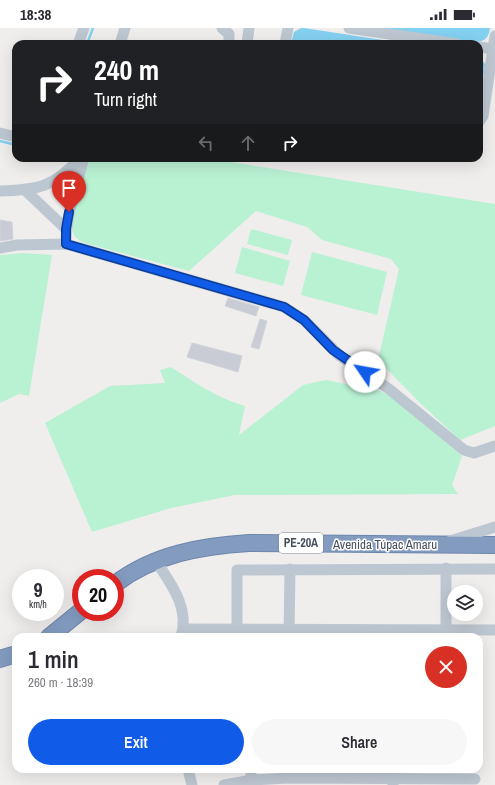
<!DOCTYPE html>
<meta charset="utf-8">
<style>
body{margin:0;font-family:"Archivo Narrow",sans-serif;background:#f7f7f7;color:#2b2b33;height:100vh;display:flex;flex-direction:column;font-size:15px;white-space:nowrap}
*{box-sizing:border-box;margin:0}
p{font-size:13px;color:#7c7c81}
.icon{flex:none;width:22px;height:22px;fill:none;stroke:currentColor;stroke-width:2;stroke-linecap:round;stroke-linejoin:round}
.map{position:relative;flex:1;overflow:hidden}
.details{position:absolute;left:12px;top:605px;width:471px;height:140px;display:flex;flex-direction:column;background:#fff;border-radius:12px;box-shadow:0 4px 16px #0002}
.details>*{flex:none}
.hud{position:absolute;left:12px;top:12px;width:471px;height:122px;border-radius:12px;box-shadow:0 4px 16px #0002;background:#202124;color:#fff;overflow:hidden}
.tools{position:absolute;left:447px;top:557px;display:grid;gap:8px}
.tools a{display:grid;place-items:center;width:36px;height:36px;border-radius:50%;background:#fff;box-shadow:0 4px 16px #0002;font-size:20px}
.speed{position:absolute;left:12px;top:541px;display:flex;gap:8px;font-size:20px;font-weight:700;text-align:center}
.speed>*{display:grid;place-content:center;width:52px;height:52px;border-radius:50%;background:#fff;box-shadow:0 4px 16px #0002;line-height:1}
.speed small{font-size:10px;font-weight:400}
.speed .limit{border:6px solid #d22;background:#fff;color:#111}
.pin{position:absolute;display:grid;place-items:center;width:34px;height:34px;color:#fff;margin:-41px -17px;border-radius:50% 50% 50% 0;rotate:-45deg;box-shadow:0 0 4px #0007}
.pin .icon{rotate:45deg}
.me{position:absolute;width:44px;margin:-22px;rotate:303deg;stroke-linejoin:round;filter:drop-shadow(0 0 3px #0008)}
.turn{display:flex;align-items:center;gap:14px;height:84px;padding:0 16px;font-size:18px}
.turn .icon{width:52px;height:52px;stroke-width:2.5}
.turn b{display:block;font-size:28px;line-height:34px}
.lanes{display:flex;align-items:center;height:38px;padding:0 16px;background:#0003;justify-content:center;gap:20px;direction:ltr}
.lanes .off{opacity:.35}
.round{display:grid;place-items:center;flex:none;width:42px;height:42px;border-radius:21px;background:#f7f7f7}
.head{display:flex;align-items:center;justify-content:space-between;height:68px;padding:0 16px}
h1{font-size:24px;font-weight:600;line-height:30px}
.cta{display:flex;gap:8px;margin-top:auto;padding:8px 16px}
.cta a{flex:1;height:46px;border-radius:24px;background:#105ce8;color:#fff;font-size:16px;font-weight:600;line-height:46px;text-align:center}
.cta a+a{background:#f7f7f7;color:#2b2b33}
.status{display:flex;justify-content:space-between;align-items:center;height:28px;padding:0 20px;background:#fff;direction:ltr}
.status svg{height:11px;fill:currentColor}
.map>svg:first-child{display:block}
.green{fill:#b9f1d3}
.water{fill:#84d0f0}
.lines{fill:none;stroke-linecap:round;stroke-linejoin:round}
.stream{stroke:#84d0f0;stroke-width:2.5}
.building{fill:#c9ccd4;stroke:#d1d3da}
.highway-casing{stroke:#6e86ab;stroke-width:18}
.minor{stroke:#bdc7d1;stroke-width:11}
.highway{stroke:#829bbf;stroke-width:16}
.route-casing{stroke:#0a3c97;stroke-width:10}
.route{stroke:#105ce8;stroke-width:7}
.labels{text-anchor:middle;stroke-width:3;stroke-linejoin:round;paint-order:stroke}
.shield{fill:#fff;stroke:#7d848d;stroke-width:1}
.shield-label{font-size:12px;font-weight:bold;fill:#454f5c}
.street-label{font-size:13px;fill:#454f5c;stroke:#fff}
</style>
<div class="status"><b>18:38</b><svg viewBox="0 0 49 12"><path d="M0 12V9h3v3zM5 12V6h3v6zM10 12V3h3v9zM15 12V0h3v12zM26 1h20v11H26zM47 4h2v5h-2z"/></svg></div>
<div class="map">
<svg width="495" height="757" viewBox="0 0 495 757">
<rect width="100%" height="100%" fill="#f0eeed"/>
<g class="green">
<path d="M 89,130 L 206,130 L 495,176 L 495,398 L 460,412 L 419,374 L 378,332 L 399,241 L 391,231 L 322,212 L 307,199 L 256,183 L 189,243 L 84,215 C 79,212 74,210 73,204 C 68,190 85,146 89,130 Z"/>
<path d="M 251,201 L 292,212 L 288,227 L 247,216 Z"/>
<path d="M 242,219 L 290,233 L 283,258 L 235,245 Z"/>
<path d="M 312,224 L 387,244 L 377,287 L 301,267 Z"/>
<path d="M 24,225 L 52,227 L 29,368 L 19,366 L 0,375 L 0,227 Z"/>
<path d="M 171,339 C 194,354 217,370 245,378 L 239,407 L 303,357 L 326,352 L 380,363 L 393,369 L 462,428 L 452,457 L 458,466 L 235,467 L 171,480 L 92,504 L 45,395 L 110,358 L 165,355 L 160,342 Z"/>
</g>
<g class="water">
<path d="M 301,0 L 304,0 L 409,16 L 291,16 L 294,4 Z"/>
<path d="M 380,0 L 490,0 C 489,9 485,14 475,14 Z"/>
<path d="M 479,28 L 485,36 L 479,78 Z"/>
</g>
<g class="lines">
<g class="stream">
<path d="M 87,16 L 93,0"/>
<path d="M 0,113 L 16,117"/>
</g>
</g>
<g class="building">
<path d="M 0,192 L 12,194 L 13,211 L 0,213 Z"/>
<path d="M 228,270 L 259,279 L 256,288 L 225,278 Z"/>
<path d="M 260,291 L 267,293 L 259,321 L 251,319 Z"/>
<path d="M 192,315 L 242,328 L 238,344 L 187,329 Z"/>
</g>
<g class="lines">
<defs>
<g id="highway">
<path d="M 115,556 C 154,526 202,518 249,515 L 495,517"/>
<path d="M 49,609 L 81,583"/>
<path d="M 0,631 L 16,626"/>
</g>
</defs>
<use href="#highway" class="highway-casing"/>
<g class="minor">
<path d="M 222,0 L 229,6 L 229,16"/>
<path d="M 349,0 L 457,16"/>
<path d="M 78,16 L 84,0"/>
<path d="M 120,16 L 125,0"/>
<path d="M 247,16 L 249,0"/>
<path d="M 285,16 L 288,0"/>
<path d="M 479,19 L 493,21"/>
<path d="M 479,94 L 483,88 L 495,8"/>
<path d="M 0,105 L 16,109"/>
<path d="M 25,162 L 66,201"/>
<path d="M 0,163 C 38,162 54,159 80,130"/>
<path d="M 66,216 C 66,186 76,158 84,130"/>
<path d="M 0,220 L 17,217 L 66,216 L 284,279 L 304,292 L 340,328 L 389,361 L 464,422 L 474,425 L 495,418"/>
<path d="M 450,513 L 495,499"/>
<path d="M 156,533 C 171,556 190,580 181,609"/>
<path d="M 184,601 L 495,602"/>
<path d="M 446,608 L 446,540"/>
<path d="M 237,609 L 237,542 L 495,541"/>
<path d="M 289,609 L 290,541"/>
<path d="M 188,741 L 192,757"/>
<path d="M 250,741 L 253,757"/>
<path d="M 224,757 L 252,752 L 288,750 L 475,751"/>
<path d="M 393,757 L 393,741"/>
</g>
<use href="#highway" class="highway"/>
</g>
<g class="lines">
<defs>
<path id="route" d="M 69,184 L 66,201 L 66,216 L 284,279 L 304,292 L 333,322 L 365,344"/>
</defs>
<use href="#route" class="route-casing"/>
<use href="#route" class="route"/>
</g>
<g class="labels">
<rect class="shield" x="279" y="505" width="44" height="20" rx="3"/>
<g class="shield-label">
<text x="301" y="519">PE-20A</text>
</g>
<g class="street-label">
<text x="385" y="521">Avenida Túpac Amaru</text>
</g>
</g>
</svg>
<div class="tools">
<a><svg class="icon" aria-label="layers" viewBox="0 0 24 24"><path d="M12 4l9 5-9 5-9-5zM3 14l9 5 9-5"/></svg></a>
</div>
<div class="speed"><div>9<small>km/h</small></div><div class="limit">20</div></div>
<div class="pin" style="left:69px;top:184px;background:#d93025"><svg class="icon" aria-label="arrive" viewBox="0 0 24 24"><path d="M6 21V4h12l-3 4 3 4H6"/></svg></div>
<svg class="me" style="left:365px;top:344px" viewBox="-20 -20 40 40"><circle r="19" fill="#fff"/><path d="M0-13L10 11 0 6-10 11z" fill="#105ce8"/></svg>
<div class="hud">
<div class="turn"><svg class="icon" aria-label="right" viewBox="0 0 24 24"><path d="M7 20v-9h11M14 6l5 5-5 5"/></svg><div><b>240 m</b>Turn right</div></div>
<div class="lanes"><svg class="icon off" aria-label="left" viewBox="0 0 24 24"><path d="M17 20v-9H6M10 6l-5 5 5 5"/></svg><svg class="icon off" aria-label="ahead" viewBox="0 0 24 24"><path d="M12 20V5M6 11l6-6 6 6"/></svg><svg class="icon" aria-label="right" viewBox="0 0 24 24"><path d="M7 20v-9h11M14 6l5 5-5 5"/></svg></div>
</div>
<section class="details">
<div class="head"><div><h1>1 min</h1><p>260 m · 18:39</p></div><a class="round" style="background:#d93025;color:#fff"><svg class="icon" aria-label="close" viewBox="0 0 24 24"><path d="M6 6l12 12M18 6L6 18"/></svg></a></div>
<div class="cta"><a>Exit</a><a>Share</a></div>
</section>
</div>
